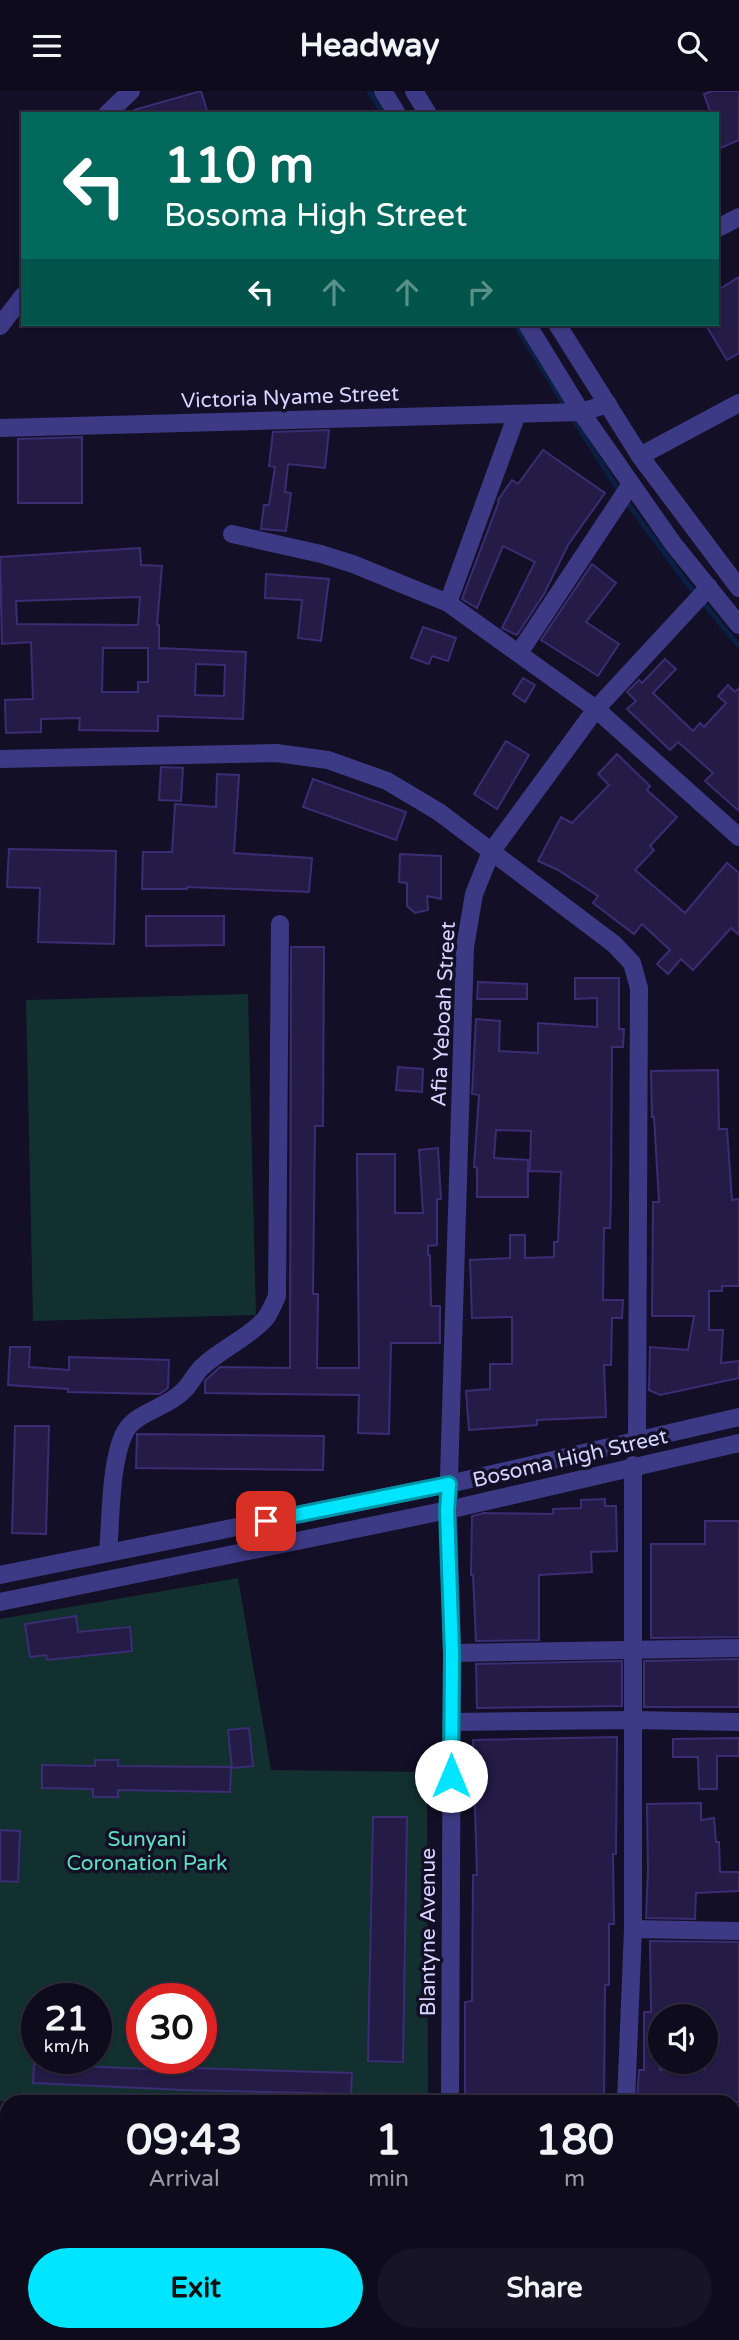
<!DOCTYPE html>
<style>
body{margin:0;font-family:"Varela Round",sans-serif;background:#171425;color:#f1f3f6;height:100vh;display:flex;flex-direction:column;font-size:26px;white-space:nowrap}
*{box-sizing:border-box;margin:0}
p{font-size:23px;color:#9b9ba3}
.icon{flex:none;width:38px;height:38px;fill:none;stroke:currentColor;stroke-width:2;stroke-linecap:round;stroke-linejoin:round}
.map{position:relative;flex:1;overflow:hidden}
.drawer{position:absolute;left:0px;top:2004px;width:740px;height:247px;display:flex;flex-direction:column;background:#0e0b1c;border-radius:21px 21px 0 0;box-shadow:0 2px 5px #0004,0 0 0 2px #2e2b3b}
.drawer>*{flex:none}
.guide{position:absolute;left:21px;top:21px;width:698px;height:214px;border-radius:0px;box-shadow:0 2px 5px #0004,0 0 0 2px #2e2b3b;background:#00695c;color:#fff;overflow:hidden}
.controls{position:absolute;left:648px;top:1913px;display:grid;gap:14px}
.controls a{display:grid;place-items:center;width:70px;height:70px;border-radius:50%;background:#0e0b1c;box-shadow:0 2px 5px #0004,0 0 0 2px #2e2b3b;font-size:35px}
.speed{position:absolute;left:21px;top:1892px;display:flex;gap:14px;font-size:35px;font-weight:700;text-align:center}
.speed>*{display:grid;place-content:center;width:91px;height:91px;border-radius:50%;background:#0e0b1c;box-shadow:0 2px 5px #0004,0 0 0 2px #2e2b3b;line-height:1}
.speed small{font-size:18px;font-weight:400}
.speed .limit{border:10px solid #d22;background:#fff;color:#111}
.pin{position:absolute;display:grid;place-items:center;width:60px;height:60px;color:#fff;margin:-30px;border-radius:14px;box-shadow:0 4px 10px #0006}
.me{position:absolute;width:77px;margin:-38px;rotate:0deg;stroke-linejoin:round;filter:drop-shadow(0 0 5px #0008)}
.turn{display:flex;align-items:center;gap:24px;height:147px;padding:0 28px;font-size:32px}
.turn .icon{width:91px;height:91px;stroke-width:2.5}
.turn b{display:block;font-size:49px;line-height:60px}
.lanes{display:flex;align-items:center;height:66px;padding:0 28px;background:#0003;justify-content:center;gap:35px;direction:ltr}
.lanes .off{opacity:.35}
.eta{display:flex;justify-content:space-evenly;align-items:center;height:119px;text-align:center}
.eta b{font-size:42px;font-weight:800;line-height:49px}
.cta{display:flex;gap:14px;margin-top:auto;padding:14px 28px}
.cta a{flex:1;height:80px;border-radius:42px;background:#00e5ff;color:#111;font-size:28px;font-weight:800;line-height:80px;text-align:center}
.cta a+a{background:#171425;color:#f1f3f6}
header{display:flex;justify-content:space-between;align-items:center;height:91px;padding:0 28px;background:#0e0b1c;font-size:32px;font-weight:800}
.map>svg:first-child{display:block}
.green{fill:#12302f;fill-rule:evenodd}
.lines{fill:none;stroke-linecap:round;stroke-linejoin:round}
.stream{stroke:#0a1f44;stroke-width:5}
.building{fill:#241b47;stroke:#3b2d73;stroke-width:2;fill-rule:evenodd}
.minor{stroke:#3d3a85;stroke-width:18}
.route-casing{stroke:#0095a6;stroke-width:18}
.route{stroke:#00e5ff;stroke-width:12}
.labels{text-anchor:middle;stroke-width:7;stroke-linejoin:round;paint-order:stroke}
.street-label{font-size:21px;fill:#d9d4ff;stroke:#130f26}
.park-label{font-size:21px;fill:#5fe0c0;stroke:#130f26}
</style>
<header><svg class="icon" aria-label="menu" viewBox="0 0 24 24"><path d="M4 6h16M4 12h16M4 18h16"/></svg>Headway<svg class="icon" aria-label="search" viewBox="0 0 24 24"><circle cx="10" cy="10" r="6"/><path d="M15 15l6 6"/></svg></header>
<div class="map">
<svg width="739" height="2249" viewBox="0 0 739 2249">
<rect width="100%" height="100%" fill="#130f26"/>
<g class="green">
<path d="M 248,903 L 256,1224 L 33,1230 L 26,909 Z"/>
<path d="M 238,1487 L 271,1679 L 427,1681 L 428,2007 L 425,2011 L 0,2010 L 0,1528 ZM 37,1908 L 96,1908 L 96,1967 L 37,1967 ZM 142,1908 L 201,1908 L 201,1967 L 142,1967 Z"/>
</g>
<g class="lines">
<g class="stream">
<path d="M 369,0 L 383,23"/>
<path d="M 515,233 L 567,318"/>
<path d="M 572,326 L 623,406 L 686,491 L 739,555"/>
</g>
</g>
<g class="building">
<path d="M 201,0 L 208,23 L 134,23 L 134,19 Z"/>
<path d="M 712,0 L 739,0 L 739,49 L 718,58 L 718,23 L 711,23 L 704,3 Z"/>
<path d="M 739,186 L 739,262 L 727,269 L 705,233 L 718,233 L 718,199 Z"/>
<path d="M 329,339 L 325,377 L 288,373 L 285,401 L 291,402 L 286,440 L 261,438 L 264,414 L 269,414 L 275,376 L 269,375 L 273,341 Z"/>
<path d="M 82,346 L 82,412 L 18,412 L 18,348 Z"/>
<path d="M 543,359 L 605,402 L 568,454 L 544,503 L 517,544 L 502,537 L 535,471 L 503,455 L 477,517 L 462,508 L 499,410 L 498,409 L 512,389 L 518,393 Z"/>
<path d="M 140,457 L 141,474 L 162,475 L 157,534 L 159,534 L 159,557 L 246,561 L 243,628 L 158,625 L 158,640 L 79,639 L 80,627 L 41,628 L 41,641 L 6,642 L 5,609 L 33,608 L 31,551 L 2,553 L 0,466 ZM 140,506 L 138,534 L 17,533 L 16,510 ZM 103,557 L 148,557 L 148,591 L 138,591 L 138,601 L 102,601 ZM 196,573 L 225,574 L 224,605 L 195,604 Z"/>
<path d="M 592,473 L 616,492 L 586,531 L 619,553 L 598,585 L 541,549 Z"/>
<path d="M 266,483 L 329,488 L 321,550 L 298,547 L 302,509 L 265,507 Z"/>
<path d="M 423,536 L 456,547 L 448,570 L 432,565 L 429,573 L 411,567 Z"/>
<path d="M 665,568 L 676,578 L 653,602 L 693,640 L 700,632 L 704,636 L 726,612 L 718,605 L 728,594 L 735,601 L 739,597 L 739,720 L 705,690 L 713,682 L 678,651 L 670,659 L 627,618 L 636,610 L 627,601 L 639,589 L 642,592 Z"/>
<path d="M 523,587 L 535,594 L 525,611 L 513,603 Z"/>
<path d="M 506,650 L 529,664 L 497,718 L 474,703 Z"/>
<path d="M 617,663 L 650,695 L 647,699 L 677,726 L 650,755 L 654,759 L 635,779 L 685,822 L 727,772 L 739,782 L 739,844 L 731,837 L 693,879 L 681,868 L 668,883 L 657,873 L 670,859 L 642,833 L 634,843 L 593,812 L 598,805 L 558,779 L 538,770 L 561,726 L 572,732 L 609,694 L 598,683 Z"/>
<path d="M 161,676 L 183,677 L 181,710 L 159,709 Z"/>
<path d="M 217,683 L 239,684 L 234,762 L 312,767 L 309,801 L 187,796 L 187,798 L 142,798 L 143,761 L 172,761 L 175,713 L 216,716 Z"/>
<path d="M 313,688 L 406,721 L 396,749 L 303,716 Z"/>
<path d="M 9,758 L 116,760 L 114,853 L 38,851 L 40,797 L 7,796 Z"/>
<path d="M 400,763 L 441,765 L 441,808 L 427,805 L 428,819 L 415,822 L 407,815 L 407,792 L 399,791 Z"/>
<path d="M 146,825 L 224,825 L 224,854 L 146,855 Z"/>
<path d="M 291,856 L 324,856 L 323,1035 L 315,1035 L 313,1203 L 318,1203 L 317,1277 L 359,1277 L 357,1063 L 395,1063 L 395,1122 L 423,1122 L 419,1059 L 438,1057 L 441,1108 L 437,1108 L 437,1154 L 428,1155 L 428,1164 L 430,1164 L 431,1215 L 440,1215 L 440,1252 L 391,1252 L 389,1343 L 358,1342 L 359,1304 L 205,1302 L 205,1290 L 220,1276 L 290,1277 Z"/>
<path d="M 575,887 L 619,887 L 619,938 L 624,938 L 623,956 L 612,956 L 611,1107 L 610,1137 L 604,1137 L 603,1209 L 623,1209 L 622,1227 L 612,1227 L 611,1274 L 604,1274 L 606,1326 L 537,1329 L 537,1334 L 469,1339 L 466,1300 L 490,1298 L 490,1273 L 512,1273 L 512,1226 L 472,1227 L 470,1169 L 510,1167 L 510,1144 L 525,1144 L 525,1167 L 554,1166 L 554,1151 L 558,1151 L 561,1081 L 530,1080 L 531,1040 L 496,1039 L 494,1067 L 528,1069 L 528,1106 L 477,1106 L 477,1077 L 474,1076 L 479,1004 L 472,1003 L 476,928 L 500,930 L 499,960 L 538,962 L 538,932 L 597,936 L 597,907 L 575,908 Z"/>
<path d="M 478,891 L 527,893 L 527,908 L 477,908 Z"/>
<path d="M 398,976 L 423,978 L 422,1001 L 396,999 Z"/>
<path d="M 718,979 L 719,1038 L 727,1038 L 732,1109 L 739,1108 L 739,1195 L 722,1195 L 722,1200 L 709,1200 L 709,1239 L 723,1239 L 721,1272 L 739,1270 L 739,1287 L 660,1304 L 649,1299 L 650,1256 L 688,1259 L 694,1225 L 652,1225 L 653,1111 L 659,1111 L 654,1026 L 652,1026 L 651,980 Z"/>
<path d="M 10,1256 L 30,1256 L 29,1276 L 69,1279 L 69,1266 L 169,1269 L 168,1297 L 160,1303 L 68,1301 L 68,1298 L 8,1294 Z"/>
<path d="M 15,1335 L 49,1335 L 46,1443 L 12,1442 Z"/>
<path d="M 137,1343 L 324,1345 L 323,1379 L 136,1377 Z"/>
<path d="M 605,1408 L 605,1415 L 616,1415 L 617,1460 L 591,1461 L 592,1481 L 539,1484 L 539,1549 L 476,1550 L 473,1484 L 471,1484 L 472,1425 L 484,1422 L 553,1423 L 553,1418 L 581,1417 L 581,1409 Z"/>
<path d="M 705,1430 L 739,1430 L 739,1546 L 651,1547 L 651,1453 L 705,1453 Z"/>
<path d="M 76,1525 L 78,1541 L 130,1536 L 132,1560 L 47,1569 L 46,1564 L 30,1566 L 25,1533 Z"/>
<path d="M 739,1568 L 739,1616 L 644,1616 L 644,1570 Z"/>
<path d="M 622,1570 L 622,1615 L 477,1617 L 476,1573 Z"/>
<path d="M 249,1637 L 253,1675 L 232,1677 L 228,1639 Z"/>
<path d="M 617,1646 L 616,1763 L 613,1763 L 614,1833 L 609,1833 L 609,1894 L 605,1894 L 604,2011 L 465,2011 L 465,1911 L 472,1910 L 473,1784 L 477,1784 L 473,1649 Z"/>
<path d="M 739,1647 L 739,1665 L 717,1665 L 717,1698 L 699,1698 L 698,1666 L 673,1666 L 673,1648 Z"/>
<path d="M 95,1669 L 118,1669 L 118,1675 L 231,1676 L 230,1701 L 118,1699 L 118,1706 L 93,1706 L 93,1698 L 42,1697 L 42,1674 L 95,1675 Z"/>
<path d="M 701,1712 L 701,1729 L 714,1727 L 716,1751 L 719,1751 L 720,1781 L 739,1781 L 739,1800 L 696,1802 L 695,1828 L 646,1827 L 648,1780 L 647,1713 Z"/>
<path d="M 373,1726 L 407,1726 L 403,1971 L 368,1970 Z"/>
<path d="M 0,1739 L 20,1740 L 18,1791 L 0,1790 Z"/>
<path d="M 650,1850 L 739,1851 L 739,2011 L 637,2011 L 639,1979 L 644,1979 L 644,1921 L 651,1921 ZM 660,1925 L 705,1925 L 705,1978 L 660,1979 Z"/>
<path d="M 34,1973 L 193,1980 L 193,1977 L 352,1982 L 351,2003 L 184,1999 L 33,1992 Z"/>
</g>
<g class="lines">
<g class="minor">
<path d="M 383,0 L 397,23"/>
<path d="M 414,0 L 428,23"/>
<path d="M 107,23 L 131,0"/>
<path d="M 718,137 L 739,126"/>
<path d="M 527,233 L 581,321 L 674,454 L 739,534"/>
<path d="M 557,233 L 640,365 L 739,497"/>
<path d="M 0,235 L 23,205"/>
<path d="M 517,323 L 448,512 L 596,618 L 739,746"/>
<path d="M 0,337 L 581,321 L 608,313"/>
<path d="M 640,365 L 739,312"/>
<path d="M 232,443 L 321,463 L 353,473 L 448,512"/>
<path d="M 519,562 L 631,393"/>
<path d="M 0,668 L 276,662 L 328,669 L 387,690 L 439,721 L 614,853 L 632,872 L 639,897 L 637,1350"/>
<path d="M 108,1462 C 111,1428 110,1370 125,1341 C 134,1324 159,1318 173,1308 C 190,1297 190,1289 201,1277 C 220,1258 247,1248 265,1228 C 270,1222 274,1212 277,1205 L 280,833"/>
<path d="M 0,1484 L 449,1393 L 739,1326"/>
<path d="M 0,1511 L 448,1419 L 739,1352"/>
<path d="M 452,1562 L 739,1557"/>
<path d="M 451,1631 L 633,1629 L 739,1631"/>
<path d="M 633,1838 L 739,1840"/>
<path d="M 450,2011 L 452,1562 L 448,1419 L 465,856 L 474,803 L 491,761 L 596,618 L 709,496"/>
<path d="M 626,2011 L 633,1838 L 633,1374"/>
<path d="M 0,2034 L 7,2034"/>
<path d="M 733,2039 L 739,2039"/>
<path d="M 733,2181 L 739,2181"/>
<path d="M 447,2249 L 447,2244"/>
</g>
</g>
<g class="lines">
<defs>
<path id="route" d="M 266,1430 L 449,1393 L 447,1419 L 452,1562 L 451,1685"/>
</defs>
<use href="#route" class="route-casing"/>
<use href="#route" class="route"/>
</g>
<g class="labels">
<g class="street-label">
<text transform="translate(290 306) rotate(-2)" y="7">Victoria Nyame Street</text>
<text transform="translate(443 923) rotate(-87)" y="7">Afia Yeboah Street</text>
<text transform="translate(570 1367) rotate(-13)" y="7">Bosoma High Street</text>
<text transform="translate(428 1841) rotate(-90)" y="7">Blantyne Avenue</text>
</g>
<g class="park-label">
<text x="147" y="1755">Sunyani<tspan x="147" dy="24">Coronation Park</tspan></text>
</g>
</g>
</svg>
<div class="controls">
<a><svg class="icon" aria-label="sound" viewBox="0 0 24 24"><path d="M4 9h4l5-4v14l-5-4H4zM17 9q2 3 0 6"/></svg></a>
</div>
<div class="speed"><div>21<small>km/h</small></div><div class="limit">30</div></div>
<div class="pin" style="left:266px;top:1430px;background:#d93025"><svg class="icon" aria-label="arrive" viewBox="0 0 24 24"><path d="M6 21V4h12l-3 4 3 4H6"/></svg></div>
<svg class="me" style="left:451px;top:1685px" viewBox="-20 -20 40 40"><circle r="19" fill="#fff"/><path d="M0-13L10 11 0 6-10 11z" fill="#00e5ff"/></svg>
<div class="guide">
<div class="turn"><svg class="icon" aria-label="left" viewBox="0 0 24 24"><path d="M17 20v-9H6M10 6l-5 5 5 5"/></svg><div><b>110 m</b>Bosoma High Street</div></div>
<div class="lanes"><svg class="icon" aria-label="left" viewBox="0 0 24 24"><path d="M17 20v-9H6M10 6l-5 5 5 5"/></svg><svg class="icon off" aria-label="ahead" viewBox="0 0 24 24"><path d="M12 20V5M6 11l6-6 6 6"/></svg><svg class="icon off" aria-label="ahead" viewBox="0 0 24 24"><path d="M12 20V5M6 11l6-6 6 6"/></svg><svg class="icon off" aria-label="right" viewBox="0 0 24 24"><path d="M7 20v-9h11M14 6l5 5-5 5"/></svg></div>
</div>
<section class="drawer">
<div class="eta">
<div><b>09:43</b><p>Arrival</p></div>
<div><b>1</b><p>min</p></div>
<div><b>180</b><p>m</p></div>
</div>
<div class="cta"><a>Exit</a><a>Share</a></div>
</section>
</div>
